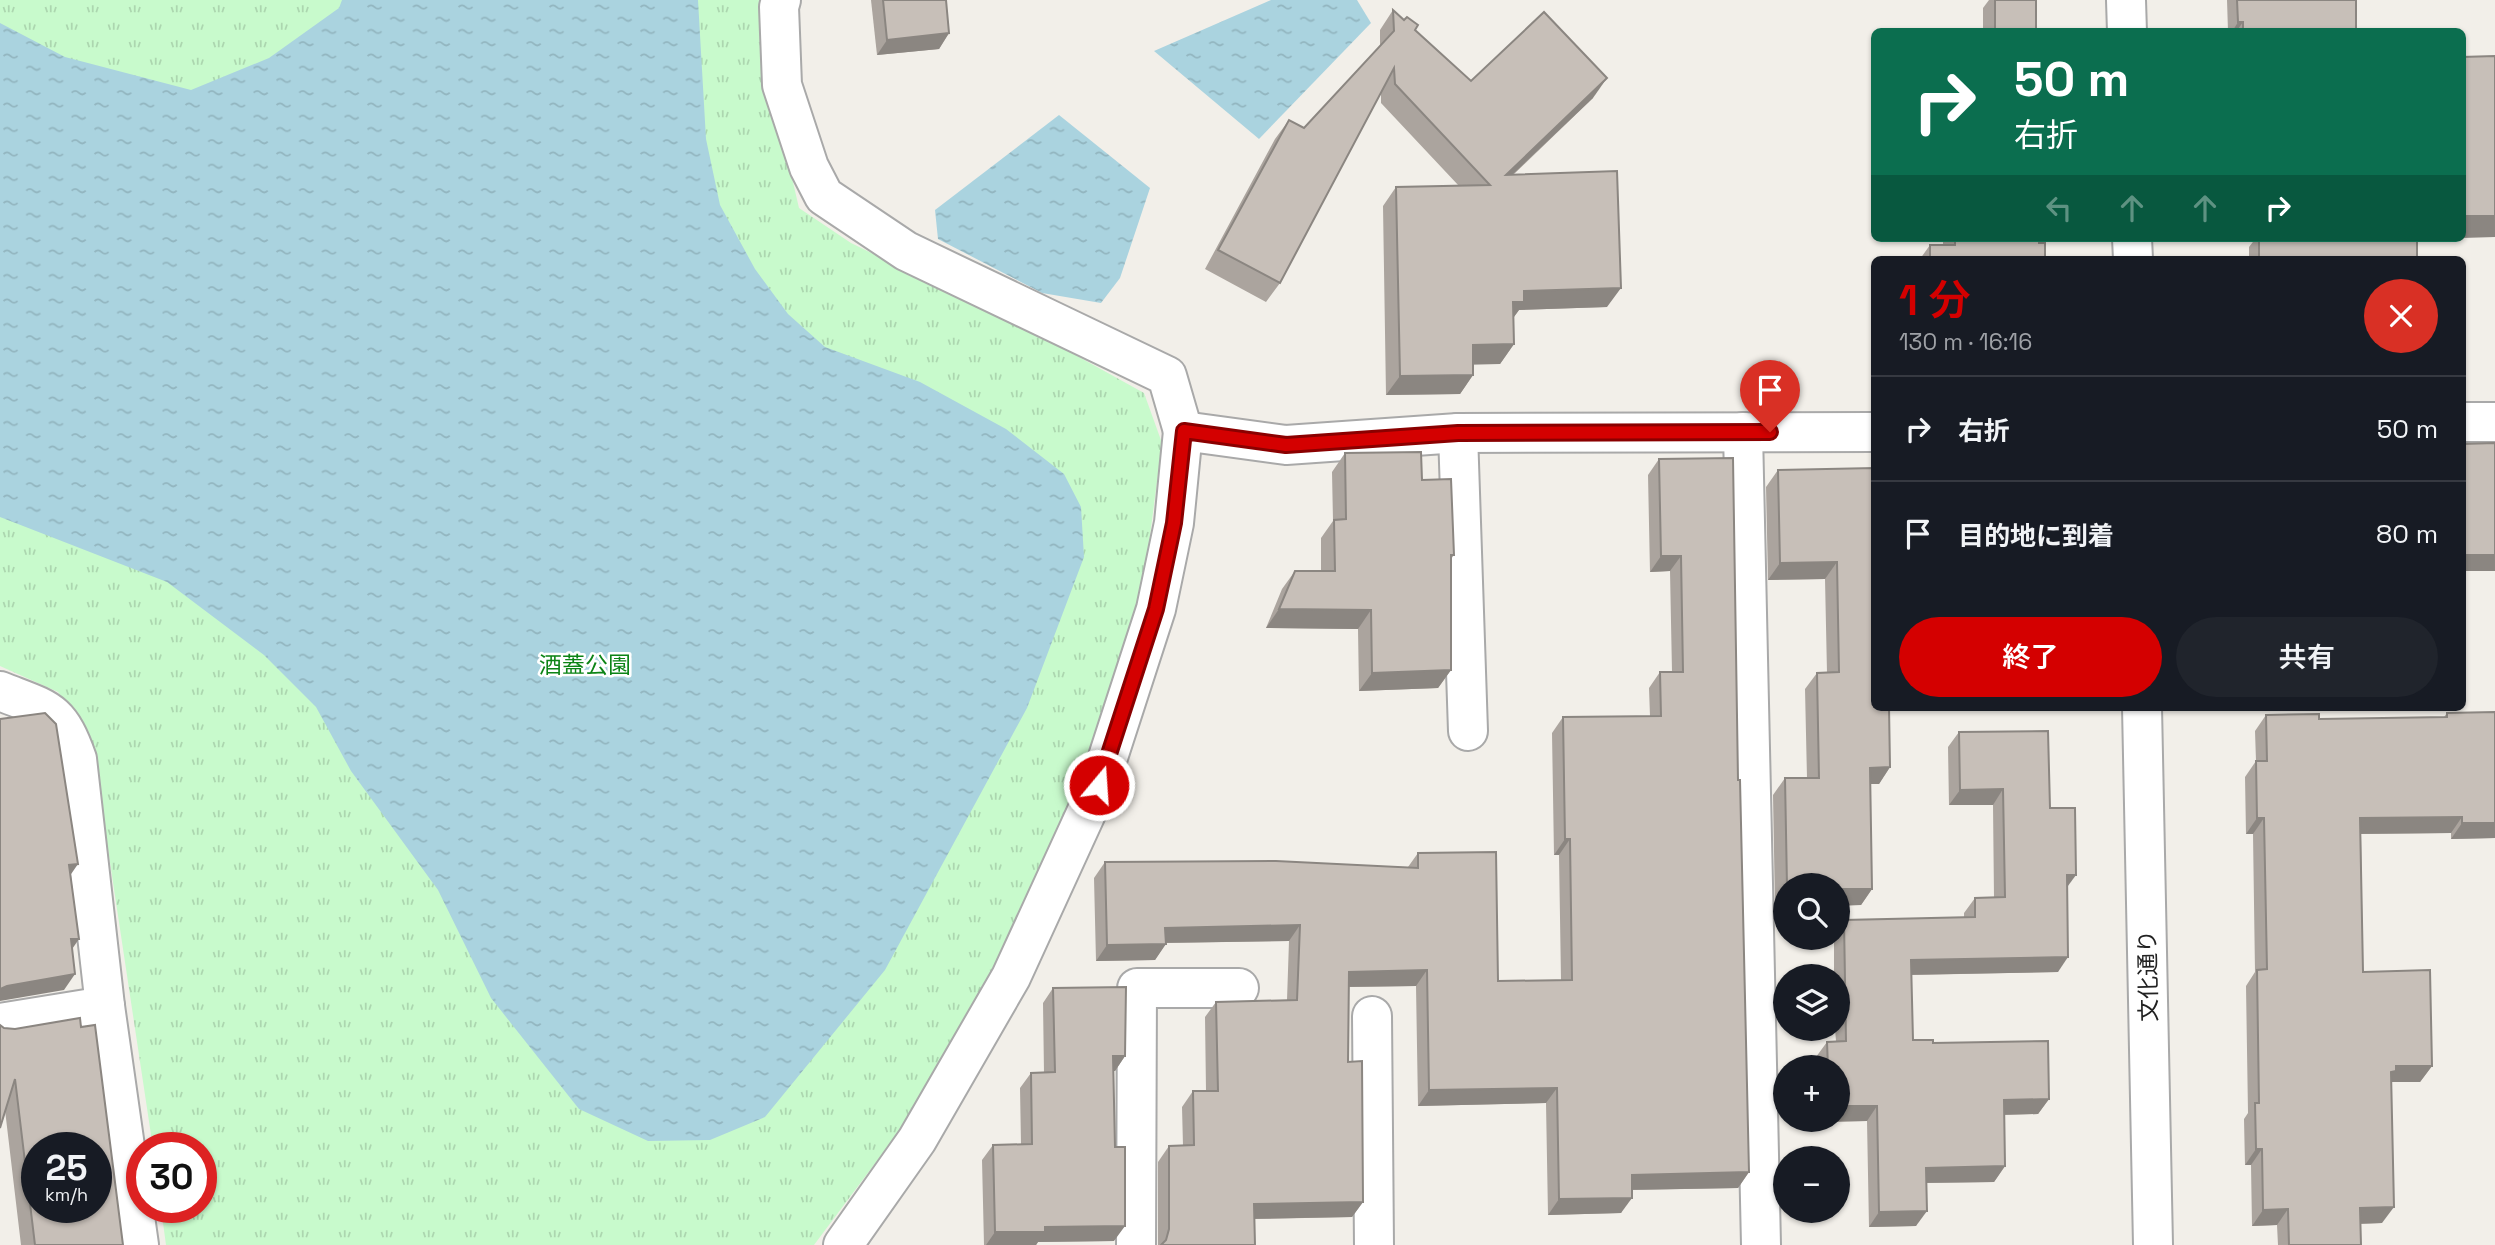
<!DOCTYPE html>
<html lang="ja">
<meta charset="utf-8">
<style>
body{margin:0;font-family:"Space Grotesk","Noto Sans JP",sans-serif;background:#20242c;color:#f1f3f6;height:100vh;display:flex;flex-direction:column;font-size:26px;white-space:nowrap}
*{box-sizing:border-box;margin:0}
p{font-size:23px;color:#9ea1a6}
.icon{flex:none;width:38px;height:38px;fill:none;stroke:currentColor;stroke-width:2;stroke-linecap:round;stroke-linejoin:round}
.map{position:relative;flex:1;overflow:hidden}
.panel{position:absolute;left:1871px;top:256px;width:595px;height:455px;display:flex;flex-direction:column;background:#171b24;border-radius:10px;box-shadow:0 2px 5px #0004}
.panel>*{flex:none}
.top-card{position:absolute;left:1871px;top:28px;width:595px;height:214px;border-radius:10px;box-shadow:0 2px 5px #0004;background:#0b6e4f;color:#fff;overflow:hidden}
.buttons{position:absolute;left:1773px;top:873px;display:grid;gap:14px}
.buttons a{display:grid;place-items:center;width:77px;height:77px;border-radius:50%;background:#171b24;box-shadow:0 2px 5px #0004;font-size:35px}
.speed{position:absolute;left:21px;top:1132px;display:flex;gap:14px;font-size:35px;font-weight:700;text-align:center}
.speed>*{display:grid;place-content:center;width:91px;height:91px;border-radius:50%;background:#171b24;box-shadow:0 2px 5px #0004;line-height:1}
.speed small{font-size:18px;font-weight:400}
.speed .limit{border:10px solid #d22;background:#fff;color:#111}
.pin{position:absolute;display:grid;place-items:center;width:60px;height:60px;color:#fff;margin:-72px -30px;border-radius:50% 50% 50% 0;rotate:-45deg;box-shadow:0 0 7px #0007}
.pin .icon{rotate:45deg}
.me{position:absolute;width:77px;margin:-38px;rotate:18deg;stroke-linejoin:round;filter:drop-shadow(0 0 5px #0008)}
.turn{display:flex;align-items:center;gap:24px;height:147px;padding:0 28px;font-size:32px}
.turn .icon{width:91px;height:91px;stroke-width:2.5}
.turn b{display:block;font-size:49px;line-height:60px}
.lanes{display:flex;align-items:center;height:66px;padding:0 28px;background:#0003;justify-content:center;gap:35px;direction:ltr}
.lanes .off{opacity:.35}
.round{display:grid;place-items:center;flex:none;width:74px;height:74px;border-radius:37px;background:#20242c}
.summary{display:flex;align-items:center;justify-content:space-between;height:119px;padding:0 28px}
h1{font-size:42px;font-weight:600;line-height:52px;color:#d40000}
.primary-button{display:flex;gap:14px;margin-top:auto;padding:14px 28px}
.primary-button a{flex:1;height:80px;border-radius:42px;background:#d40000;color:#fff;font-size:28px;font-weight:600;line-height:80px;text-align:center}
.primary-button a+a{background:#20242c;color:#f1f3f6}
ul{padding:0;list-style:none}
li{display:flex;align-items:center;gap:21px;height:105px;padding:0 28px;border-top:2px solid #363941}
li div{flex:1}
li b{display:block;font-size:26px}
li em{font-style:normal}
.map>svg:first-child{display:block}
.park{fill:url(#park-tufts)}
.water{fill:url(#water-ripples)}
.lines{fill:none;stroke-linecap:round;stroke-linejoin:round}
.minor-casing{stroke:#a9a9a9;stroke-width:42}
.minor{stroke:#fff;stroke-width:38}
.wall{fill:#aba49e}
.shaded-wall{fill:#8b8681}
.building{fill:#c7bfb8;stroke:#8b8681;stroke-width:2;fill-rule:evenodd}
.route-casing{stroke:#8a0000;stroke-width:18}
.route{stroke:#d40000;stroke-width:12}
.labels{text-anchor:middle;stroke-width:5;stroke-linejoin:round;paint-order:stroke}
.park-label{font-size:23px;fill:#0c8416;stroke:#fff}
.street-label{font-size:23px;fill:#222;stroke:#fff}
</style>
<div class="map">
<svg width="2495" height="1245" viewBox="0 0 2495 1245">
<defs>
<pattern id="park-tufts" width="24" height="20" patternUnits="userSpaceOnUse" patternTransform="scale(1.75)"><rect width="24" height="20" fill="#c8facc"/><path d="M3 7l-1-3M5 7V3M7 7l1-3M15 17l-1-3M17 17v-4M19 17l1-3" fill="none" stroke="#acd6af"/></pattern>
<pattern id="water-ripples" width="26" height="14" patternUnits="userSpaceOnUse" patternTransform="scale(1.75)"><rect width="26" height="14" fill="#aad3df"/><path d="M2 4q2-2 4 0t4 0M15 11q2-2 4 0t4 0" fill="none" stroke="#92b5bf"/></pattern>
</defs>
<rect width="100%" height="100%" fill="#f2efe9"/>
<path class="park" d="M 0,0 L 764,0 L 769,79 L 799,208 L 851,243 L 1032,331 L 1144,393 L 1162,443 L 1144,582 L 1078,789 L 983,988 L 909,1118 L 814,1245 L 166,1245 L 161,1208 L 201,1208 L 201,1148 L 153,1148 L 92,743 L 58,692 L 0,666 Z"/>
<g class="water">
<path d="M 342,0 L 698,0 L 706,139 L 720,205 L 755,269 L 788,314 L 825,347 L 920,382 L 1006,429 L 1064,474 L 1081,507 L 1084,557 L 1027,708 L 885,970 L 765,1117 L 710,1140 L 648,1141 L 579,1109 L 491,998 L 438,890 L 351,771 L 316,707 L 264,655 L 167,582 L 0,517 L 0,23 L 65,57 L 191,90 L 269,58 L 339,8 Z"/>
<path d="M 1271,0 L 1357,0 L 1371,23 L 1259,139 L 1154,51 Z"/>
<path d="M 1059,115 L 1150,188 L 1120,278 L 1101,303 L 1042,293 L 938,239 L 935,210 Z"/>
</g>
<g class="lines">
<defs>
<g id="minor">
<path d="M 781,0 L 779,7 L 782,85 L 809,167 L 824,196 L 906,251 L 1167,376 L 1183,431"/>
<path d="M 2126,0 L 2127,32"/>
<path d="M 2132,238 L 2133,259"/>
<path d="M 2462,422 L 2495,422"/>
<path d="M 1743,432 L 1761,1245"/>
<path d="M 1458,433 L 1468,731"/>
<path d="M 0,691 C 48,710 59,708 77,759 L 105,1006 L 139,1245"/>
<path d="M 2142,707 L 2153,1245"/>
<path d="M 1372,1016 L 1374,1245"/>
<path d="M 0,1023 L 105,1006"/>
<path d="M 843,1245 L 917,1140 L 1011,977 L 1099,785 L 1156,609 L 1174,523 L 1183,431 L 1286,445 L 1458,433 L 1874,432"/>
<path d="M 1136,1245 L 1137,988 L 1239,988"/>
</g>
</defs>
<use href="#minor" class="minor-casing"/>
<use href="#minor" class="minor"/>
</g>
<g class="wall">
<path d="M 871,0 L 946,0 L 949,33 L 939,49 L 877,55 Z"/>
<path d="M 1989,0 L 2036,0 L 2036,32 L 1983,32 L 1983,8 Z"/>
<path d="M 2227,0 L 2356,0 L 2356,32 L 2228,32 Z"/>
<path d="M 1393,10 L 1471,81 L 1593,98 L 1513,175 L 1607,307 L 1519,310 L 1513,318 L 1514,344 L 1500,364 L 1473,364 L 1473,375 L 1460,394 L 1386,395 L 1383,206 L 1396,187 L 1459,186 L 1381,103 L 1381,93 L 1280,283 L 1266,302 L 1205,269 L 1275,139 L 1289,120 L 1304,128 L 1380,46 L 1380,30 Z"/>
<path d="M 1943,238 L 2039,238 L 2039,243 L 2045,259 L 1920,259 L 1930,245 L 1943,245 Z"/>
<path d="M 2256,238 L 2351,238 L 2351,241 L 2417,259 L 2249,259 L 2249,247 Z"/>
<path d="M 1345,453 L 1422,480 L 1454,555 L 1451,559 L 1451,670 L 1438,688 L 1359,691 L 1358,629 L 1266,628 L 1282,589 L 1295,571 L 1321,571 L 1321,538 L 1333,521 L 1332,472 Z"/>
<path d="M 1659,459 L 1738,780 L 1749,1172 L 1738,1188 L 1632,1190 L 1621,1213 L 1548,1215 L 1546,1103 L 1418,1106 L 1416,986 L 1349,987 L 1348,1062 L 1363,1202 L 1352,1217 L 1254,1219 L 1255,1245 L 1158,1245 L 1158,1162 L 1169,1146 L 1183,1146 L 1182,1107 L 1193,1091 L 1206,1091 L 1205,1017 L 1216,1002 L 1287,1000 L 1289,941 L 1166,943 L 1155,960 L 1096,961 L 1094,878 L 1105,862 L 1408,867 L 1418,853 L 1498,981 L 1561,980 L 1559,855 L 1554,855 L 1552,733 L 1563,717 L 1650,716 L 1649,688 L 1660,672 L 1672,672 L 1670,571 L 1650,572 L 1648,475 Z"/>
<path d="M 1874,468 L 1890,767 L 1879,784 L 1870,784 L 1872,889 L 1861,905 L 1838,886 L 1785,886 L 1785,907 L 1775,907 L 1773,795 L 1785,778 L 1807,778 L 1805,689 L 1817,673 L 1827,673 L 1825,579 L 1768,580 L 1766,487 L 1778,470 Z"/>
<path d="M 2495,712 L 2495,838 L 2451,839 L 2451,833 L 2361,834 L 2363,972 L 2432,1066 L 2420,1082 L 2391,1082 L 2382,1223 L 2360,1224 L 2361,1245 L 2278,1245 L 2277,1225 L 2252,1226 L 2251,1165 L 2245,1165 L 2244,1119 L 2248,1113 L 2246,986 L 2255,972 L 2253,834 L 2246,834 L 2245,777 L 2256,761 L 2255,731 L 2266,715 L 2319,719 L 2444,717 L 2447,713 Z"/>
<path d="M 1959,732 L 2050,808 L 2067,887 L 2058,972 L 1911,975 L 1913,1040 L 1933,1043 L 2049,1099 L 2038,1114 L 2004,1115 L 2005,1166 L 1994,1182 L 1926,1183 L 1916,1226 L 1869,1227 L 1867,1121 L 1818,1122 L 1818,1120 L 1838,1120 L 1838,1068 L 1817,1068 L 1816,1057 L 1827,1042 L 1836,1041 L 1835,1029 L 1838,1029 L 1838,976 L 1834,976 L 1834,938 L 1838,938 L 1838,929 L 1844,920 L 1964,917 L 1964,913 L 1975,898 L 1994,898 L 1993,805 L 1949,805 L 1948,747 Z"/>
<path d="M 1053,988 L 1125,1056 L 1115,1071 L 1114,1071 L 1114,1241 L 1038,1242 L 1036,1245 L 984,1245 L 982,1160 L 993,1145 L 1021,1144 L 1020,1088 L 1031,1073 L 1044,1073 L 1043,1003 Z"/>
<path d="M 81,1027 L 123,1245 L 21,1245 L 5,1110 L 4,1028 L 15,1029 Z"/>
</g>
<g class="shaded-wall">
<path d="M 2238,22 L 2243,22 L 2236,32 L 2232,32 Z"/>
<path d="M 949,33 L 939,49 L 877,55 L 887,40 Z"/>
<path d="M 1607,78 L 1593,98 L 1492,194 L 1506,175 Z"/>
<path d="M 2462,216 L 2495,216 L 2495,237 L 2462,238 Z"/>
<path d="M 1621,288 L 1607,307 L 1519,310 L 1511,321 L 1513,302 L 1524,291 Z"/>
<path d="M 1514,344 L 1500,364 L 1459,365 L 1473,345 Z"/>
<path d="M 1473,375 L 1460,394 L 1386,395 L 1400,376 Z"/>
<rect x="2462" y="555" width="33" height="16"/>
<path d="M 1661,556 L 1681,556 L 1670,571 L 1650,572 Z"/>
<path d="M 1837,562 L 1825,579 L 1768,580 L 1780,563 Z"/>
<path d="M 1279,609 L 1371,610 L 1358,629 L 1266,628 Z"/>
<path d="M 1451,670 L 1438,688 L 1359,691 L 1372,673 Z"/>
<path d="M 1890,767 L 1879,784 L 1858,784 L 1870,768 Z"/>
<path d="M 2003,789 L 1993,805 L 1949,805 L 1960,790 Z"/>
<path d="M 2462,817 L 2451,833 L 2349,834 L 2360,818 Z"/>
<path d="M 2257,818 L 2264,818 L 2253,834 L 2246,834 Z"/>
<path d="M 2462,823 L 2495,823 L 2495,838 L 2451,839 Z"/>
<path d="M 1565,839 L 1570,839 L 1559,855 L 1554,855 Z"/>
<path d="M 78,864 L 67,880 L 69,865 Z"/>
<path d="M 2067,875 L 2076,875 L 2065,890 Z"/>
<path d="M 1838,889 L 1872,889 L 1861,905 L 1838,906 Z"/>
<path d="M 1785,893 L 1785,907 L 1775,907 Z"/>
<path d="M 1300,925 L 1289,941 L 1154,943 L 1165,928 Z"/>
<path d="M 71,939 L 79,939 L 68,955 Z"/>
<path d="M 1166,944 L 1155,960 L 1096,961 L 1107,945 Z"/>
<path d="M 2068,957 L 2058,972 L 1900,975 L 1911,960 Z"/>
<path d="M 1427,970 L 1416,986 L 1338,987 L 1349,972 Z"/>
<path d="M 75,974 L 64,990 L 0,1001 L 0,989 L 7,986 Z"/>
<path d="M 1113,1056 L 1125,1056 L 1115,1071 L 1103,1071 Z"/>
<path d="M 2396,1066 L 2432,1066 L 2420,1082 L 2389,1082 L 2380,1088 Z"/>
<path d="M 1557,1088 L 1546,1103 L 1418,1106 L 1429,1090 Z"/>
<path d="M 2049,1099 L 2038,1114 L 1993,1115 L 2004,1100 Z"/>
<path d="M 1838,1106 L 1877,1106 L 1867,1121 L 1818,1122 L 1819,1120 L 1838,1120 Z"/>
<path d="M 2256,1149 L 2262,1149 L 2251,1165 L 2245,1165 Z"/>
<path d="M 2005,1166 L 1994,1182 L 1915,1183 L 1926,1168 Z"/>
<path d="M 1749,1172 L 1738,1188 L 1621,1190 L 1632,1175 Z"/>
<path d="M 1632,1198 L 1621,1213 L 1548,1215 L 1559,1199 Z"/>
<path d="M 1363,1202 L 1352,1217 L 1243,1219 L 1254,1204 Z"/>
<path d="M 2394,1207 L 2382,1223 L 2349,1224 L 2360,1208 Z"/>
<path d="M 2288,1209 L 2277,1225 L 2252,1226 L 2263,1210 Z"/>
<path d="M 1927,1211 L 1916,1226 L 1869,1227 L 1879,1212 Z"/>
<path d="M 1125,1226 L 1114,1241 L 1038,1242 L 1036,1245 L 986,1245 L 995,1232 L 1045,1227 Z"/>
</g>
<g class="building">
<path d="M 883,0 L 946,0 L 949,33 L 887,40 Z"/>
<rect x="1995" y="0" width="41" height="32"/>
<path d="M 2237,0 L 2356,0 L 2356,32 L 2243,32 L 2243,22 L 2238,22 Z"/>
<path d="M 1393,10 L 1404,20 L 1407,17 L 1418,25 L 1415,30 L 1471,81 L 1544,12 L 1607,78 L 1506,175 L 1617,171 L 1621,288 L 1524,291 L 1524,302 L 1513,302 L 1514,344 L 1473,345 L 1473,375 L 1400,376 L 1396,187 L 1490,185 L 1395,84 L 1394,68 L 1280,283 L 1218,250 L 1289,120 L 1304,128 L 1394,31 Z"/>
<path d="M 2495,56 L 2495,216 L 2462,216 L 2462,57 Z"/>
<path d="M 1955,238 L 2039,238 L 2039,243 L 2045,243 L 2045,259 L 1930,259 L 1930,245 L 1955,245 Z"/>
<path d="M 2259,238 L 2351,238 L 2351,241 L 2417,240 L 2417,259 L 2259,259 Z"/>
<path d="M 2495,443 L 2495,555 L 2462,555 L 2462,444 Z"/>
<path d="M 1421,452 L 1422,480 L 1451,479 L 1454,555 L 1451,555 L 1451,670 L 1372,673 L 1371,610 L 1279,609 L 1295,571 L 1335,571 L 1334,520 L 1346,519 L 1345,453 Z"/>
<path d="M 1733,458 L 1738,780 L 1740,780 L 1749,1172 L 1632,1175 L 1632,1198 L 1559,1199 L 1557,1088 L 1429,1090 L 1427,970 L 1349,972 L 1348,1062 L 1362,1061 L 1363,1202 L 1254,1204 L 1255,1245 L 1161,1245 L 1166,1240 L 1169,1229 L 1169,1146 L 1194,1145 L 1193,1091 L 1218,1091 L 1216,1002 L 1297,1000 L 1300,925 L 1165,928 L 1166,944 L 1107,945 L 1105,862 L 1276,861 L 1418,868 L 1418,853 L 1496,852 L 1498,981 L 1572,980 L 1570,839 L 1565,839 L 1563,717 L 1661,716 L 1660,672 L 1683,672 L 1681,556 L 1661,556 L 1659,459 Z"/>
<path d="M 1874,468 L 1874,707 L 1889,707 L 1890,767 L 1870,768 L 1872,889 L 1838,889 L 1838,886 L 1787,886 L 1785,778 L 1819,778 L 1817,673 L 1839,672 L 1837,562 L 1780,563 L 1778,470 Z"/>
<path d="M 2495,712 L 2495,823 L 2462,823 L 2462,817 L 2360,818 L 2363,972 L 2430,970 L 2432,1066 L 2396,1066 L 2396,1071 L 2391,1072 L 2394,1207 L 2360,1208 L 2361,1245 L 2289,1245 L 2288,1209 L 2263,1210 L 2262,1149 L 2256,1149 L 2255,1103 L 2259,1103 L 2257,970 L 2267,969 L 2264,818 L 2257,818 L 2256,761 L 2267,761 L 2266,715 L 2319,714 L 2319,719 L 2447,717 L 2447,713 Z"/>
<path d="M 45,713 L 56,724 L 78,864 L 69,865 L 79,939 L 71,939 L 75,974 L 7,986 L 0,989 L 0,719 Z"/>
<path d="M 2048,731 L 2050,808 L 2075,808 L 2076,875 L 2067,875 L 2068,957 L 1911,960 L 1913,1040 L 1933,1040 L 1933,1043 L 2048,1041 L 2049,1099 L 2004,1100 L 2005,1166 L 1926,1168 L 1927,1211 L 1879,1212 L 1877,1106 L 1838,1106 L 1838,1068 L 1828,1068 L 1827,1042 L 1846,1041 L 1844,920 L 1975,917 L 1975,898 L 2005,897 L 2003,789 L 1960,790 L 1959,732 Z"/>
<path d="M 1126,987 L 1125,1056 L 1113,1056 L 1115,1147 L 1125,1147 L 1125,1226 L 1045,1227 L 1045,1232 L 995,1232 L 993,1145 L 1032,1144 L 1031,1073 L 1055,1072 L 1053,988 Z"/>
<path d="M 80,1018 L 81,1027 L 95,1025 L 123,1245 L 35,1245 L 15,1079 L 0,1128 L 0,1025 L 4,1028 L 15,1029 ZM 37,1148 L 96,1148 L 96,1208 L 37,1208 Z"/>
</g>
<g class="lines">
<defs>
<path id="route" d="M 1099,785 L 1156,609 L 1174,523 L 1184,431 L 1286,445 L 1458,433 L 1770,432"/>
</defs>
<use href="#route" class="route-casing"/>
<use href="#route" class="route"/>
</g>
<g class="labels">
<g class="park-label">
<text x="585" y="673">酒蓋公園</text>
</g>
<g class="street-label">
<text transform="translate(2148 976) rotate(-91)" y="8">文化通り</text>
</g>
</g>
</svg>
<div class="buttons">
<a><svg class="icon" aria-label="search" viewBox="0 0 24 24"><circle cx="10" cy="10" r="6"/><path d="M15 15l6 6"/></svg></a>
<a><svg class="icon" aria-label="layers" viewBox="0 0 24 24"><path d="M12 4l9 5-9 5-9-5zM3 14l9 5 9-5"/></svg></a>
<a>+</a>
<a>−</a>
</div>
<div class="speed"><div>25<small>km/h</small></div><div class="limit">30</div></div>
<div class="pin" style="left:1770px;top:432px;background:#d93025"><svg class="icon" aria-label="arrive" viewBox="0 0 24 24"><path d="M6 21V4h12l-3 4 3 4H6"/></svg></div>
<svg class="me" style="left:1099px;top:785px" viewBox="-20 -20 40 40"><circle r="17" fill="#d40000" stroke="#fff" stroke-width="3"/><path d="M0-11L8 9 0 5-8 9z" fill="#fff"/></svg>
<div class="top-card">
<div class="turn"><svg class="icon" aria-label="right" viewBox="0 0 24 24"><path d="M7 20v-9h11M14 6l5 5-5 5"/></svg><div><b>50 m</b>右折</div></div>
<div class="lanes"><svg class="icon off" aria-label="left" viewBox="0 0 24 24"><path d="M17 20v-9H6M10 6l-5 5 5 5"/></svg><svg class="icon off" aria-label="ahead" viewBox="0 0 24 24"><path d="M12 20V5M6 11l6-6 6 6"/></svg><svg class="icon off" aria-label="ahead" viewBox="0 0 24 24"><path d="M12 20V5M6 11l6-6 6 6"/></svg><svg class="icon" aria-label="right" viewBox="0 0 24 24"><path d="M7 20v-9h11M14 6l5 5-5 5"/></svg></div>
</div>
<section class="panel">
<div class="summary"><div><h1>1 分</h1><p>130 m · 16:16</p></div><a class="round" style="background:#d93025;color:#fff"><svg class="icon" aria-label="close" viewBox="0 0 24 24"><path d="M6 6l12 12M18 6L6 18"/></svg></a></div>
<ul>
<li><svg class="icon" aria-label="right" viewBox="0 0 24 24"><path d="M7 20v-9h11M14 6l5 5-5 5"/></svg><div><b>右折</b></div><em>50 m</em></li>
<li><svg class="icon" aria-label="arrive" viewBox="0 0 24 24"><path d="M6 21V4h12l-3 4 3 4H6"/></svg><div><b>目的地に到着</b></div><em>80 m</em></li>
</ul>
<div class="primary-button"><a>終了</a><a>共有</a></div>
</section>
</div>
